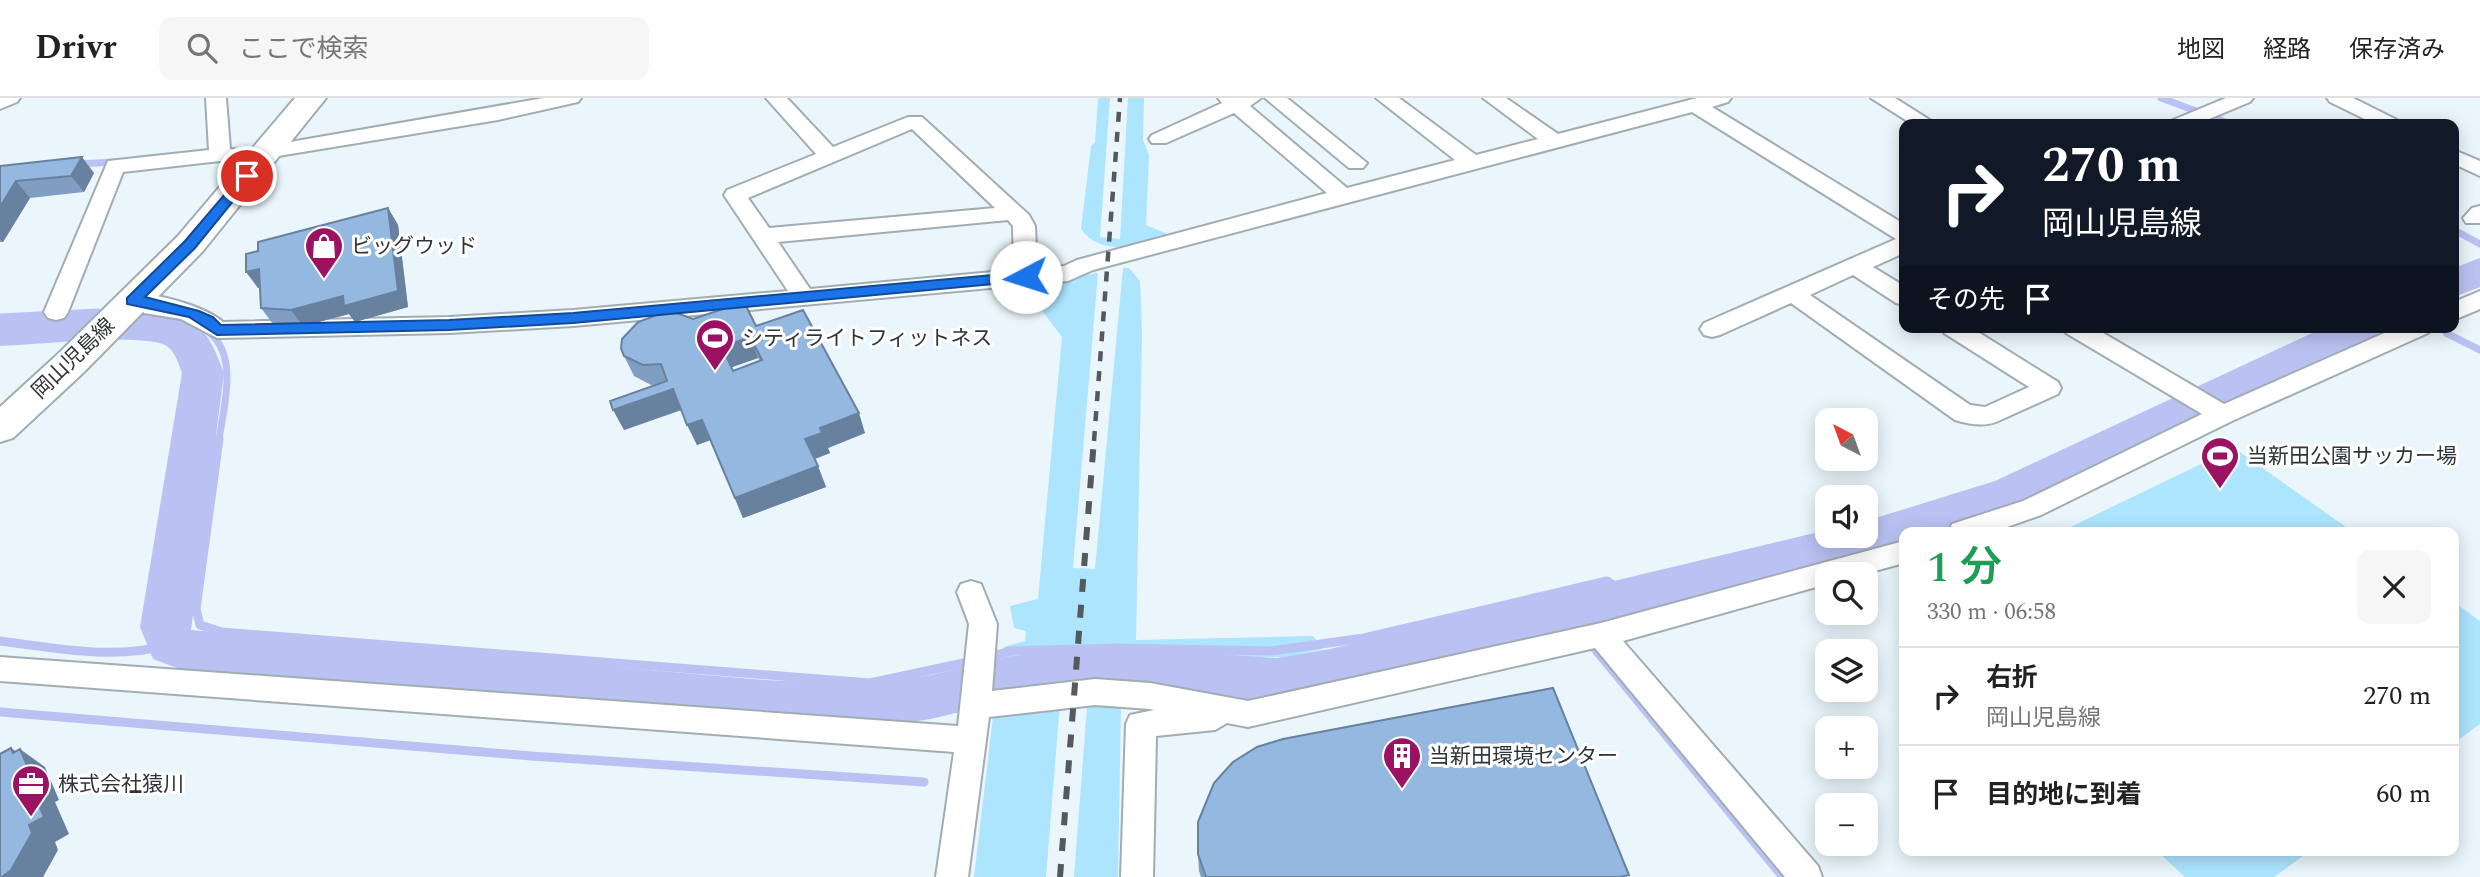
<!DOCTYPE html>
<html lang="ja">
<meta charset="utf-8">
<style>
body{margin:0;font-family:Spectral,"Noto Sans JP",serif;background:#f6f6f6;color:#222;height:100vh;display:flex;flex-direction:column;font-size:26px;white-space:nowrap}
*{box-sizing:border-box;margin:0}
p{font-size:23px;color:#767676}
.icon{flex:none;width:38px;height:38px;fill:none;stroke:currentColor;stroke-width:2;stroke-linecap:round;stroke-linejoin:round}
.map{position:relative;flex:1;overflow:hidden}
.sheet{position:absolute;left:1899px;top:429px;width:560px;height:329px;display:flex;flex-direction:column;background:#fff;border-radius:14px;box-shadow:0 4px 18px #0003}
.sheet>*{flex:none}
.guide{position:absolute;left:1899px;top:21px;width:560px;height:214px;border-radius:14px;box-shadow:0 4px 18px #0003;background:#111827;color:#fff;overflow:hidden}
.needle{width:46px;rotate:319deg}
.buttons{position:absolute;left:1815px;top:310px;display:grid;gap:14px}
.buttons a{display:grid;place-items:center;width:63px;height:63px;border-radius:14px;background:#fff;box-shadow:0 4px 18px #0003;font-size:35px}
.pin{position:absolute;display:grid;place-items:center;width:60px;height:60px;color:#fff;margin:-30px;border:4px solid #fff;border-radius:50%;box-shadow:0 2px 7px #0007}
.me{position:absolute;width:77px;margin:-38px;rotate:265deg;stroke-linejoin:round;filter:drop-shadow(0 0 5px #0008)}
.turn{display:flex;align-items:center;gap:24px;height:147px;padding:0 28px;font-size:32px}
.turn .icon{width:91px;height:91px;stroke-width:2.5}
.turn b{display:block;font-size:49px;line-height:60px}
.then{display:flex;align-items:center;height:66px;padding:0 28px;background:#0003;gap:14px;font-size:26px}
.round{display:grid;place-items:center;flex:none;width:74px;height:74px;border-radius:14px;background:#f6f6f6}
.summary{display:flex;align-items:center;justify-content:space-between;height:119px;padding:0 28px}
h1{font-size:42px;font-weight:600;line-height:52px;color:#1e9e55}
ul{padding:0;list-style:none}
li{display:flex;align-items:center;gap:21px;height:98px;padding:0 28px;border-top:2px solid #e0e0e0}
li div{flex:1}
li b{display:block;font-size:26px}
li em{font-style:normal}
header{display:flex;align-items:center;gap:42px;box-sizing:border-box;height:98px;padding:0 35px;background:#fff;border-bottom:2px solid #e0e0e0}
header strong{font-size:33px}
nav{display:flex;gap:38px;margin-inline-start:auto;font-size:24px}
.search{width:490px;height:63px;background:#f6f6f6;display:flex;align-items:center;gap:18px;box-sizing:border-box;padding:0 24px;border-radius:14px;color:#767676;font-size:26px}
.map>svg:first-child{display:block}
.green{fill:#ade4fe}
.lines{fill:none;stroke-linecap:round;stroke-linejoin:round}
.stream-far1{stroke:#bac2f3;stroke-width:7}
.stream{stroke:#bac2f3;stroke-width:9}
.river{fill:#bac2f3;fill-rule:evenodd}
.street-casing{stroke:#a1adb2;stroke-width:4}
.primary-casing{stroke:#a1adb2;stroke-width:4}
.street{fill:#fff;fill-rule:evenodd}
.primary{fill:#fff;fill-rule:evenodd}
.rail-far1{stroke:#53595c;stroke-width:4.5;stroke-dasharray:10 10;stroke-linecap:butt}
.rail{stroke:#53595c;stroke-width:6;stroke-dasharray:13 13;stroke-linecap:butt}
.wall{fill:#809ec2;fill-rule:evenodd}
.shaded-wall{fill:#68819e}
.building{fill:#95b8e1;stroke:#68819e;stroke-width:2;fill-rule:evenodd}
.route{fill:#1a73e8;stroke:#114b97;stroke-width:2}
.labels{text-anchor:middle;stroke-width:6;stroke-linejoin:round;paint-order:stroke}
.poi-label{font-size:21px;fill:#303537;stroke:#fff;text-anchor:start}
.street-label{font-size:21px;fill:#303537;stroke:#fff}
</style>
<header>
<strong>Drivr</strong>
<div class="search"><svg class="icon" aria-label="search" viewBox="0 0 24 24"><circle cx="10" cy="10" r="6"/><path d="M15 15l6 6"/></svg>ここで検索</div>
<nav><a>地図</a><a>経路</a><a>保存済み</a></nav>
</header>
<div class="map">
<svg width="2480" height="779" viewBox="0 0 2480 779">
<rect width="100%" height="100%" fill="#eaf6fc"/>
<g class="green">
<path d="M 1098,0 L 1110,0 L 1100,139 L 1120,141 L 1128,0 L 1144,0 L 1143,42 L 1149,57 L 1146,127 L 1172,138 C 1143,146 1102,161 1081,131 L 1091,48 L 1095,44 Z"/>
<path d="M 1123,170 L 1129,170 L 1140,183 L 1142,234 L 1136,542 L 1313,538 L 1323,551 L 1286,559 L 1034,560 L 1001,567 L 1004,549 L 1025,543 L 1026,533 L 1014,530 L 1010,508 L 1038,501 L 1062,239 L 1021,185 L 1098,175 L 1073,470 L 1095,471 Z"/>
<path d="M 2234,350 L 2353,434 L 2060,434 Z"/>
<path d="M 2454,504 L 2480,523 L 2480,626 L 2454,645 Z"/>
<path d="M 1060,605 L 1046,779 L 974,779 L 993,619 L 1041,606 Z"/>
<path d="M 1110,605 L 1121,607 L 1118,779 L 1074,779 L 1087,609 Z"/>
<path d="M 2157,753 L 2310,753 L 2274,779 L 2185,779 Z"/>
</g>
<g class="lines">
<g class="stream-far1">
<path d="M 2161,0 L 2231,26"/>
<path d="M 79,66 L 115,64"/>
<path d="M 2454,132 L 2480,146"/>
<path d="M 138,216 L 163,217"/>
<path d="M 0,219 L 98,214"/>
<path d="M 210,235 C 239,260 223,310 219,343"/>
<path d="M 2446,235 L 2480,252"/>
</g>
<g class="stream">
<path d="M 219,341 L 196,511 L 200,527 L 222,534 L 870,585 L 973,563"/>
<path d="M 1566,516 L 1783,779"/>
<path d="M 0,543 C 56,550 115,563 171,546"/>
<path d="M 986,560 L 1010,553 L 1118,550 L 1271,553 L 1364,540 L 1607,483 L 1633,499"/>
<path d="M 0,614 L 531,658 L 924,684"/>
</g>
<g class="river">
<path d="M 2480,160 L 2480,189 L 2454,199 L 2454,170 Z"/>
<path d="M 96,215 C 126,214 170,210 197,228 C 211,238 218,260 224,275 L 191,532 L 764,582 L 872,586 L 931,577 L 1006,559 L 1051,553 L 1189,554 L 1277,560 L 1330,551 L 1827,432 L 1827,438 L 1866,438 L 1866,423 L 1995,383 L 2325,229 L 2382,229 L 2376,239 L 2188,327 L 2027,407 L 1947,434 L 1904,434 L 1904,448 L 1872,459 L 1330,595 L 1277,604 L 1189,598 L 1051,597 L 1006,603 L 931,621 L 872,630 L 764,626 L 193,576 L 153,561 L 140,529 L 182,275 C 178,265 175,252 165,247 C 142,235 32,247 0,248 L 0,220 Z"/>
</g>
<defs>
<g id="street">
<path d="M 0,0 L 20,0 L 17,4 L 0,11 Z"/>
<path d="M 206,0 L 226,0 L 230,51 L 257,53 L 267,48 L 544,0 L 581,0 L 578,4 L 498,22 L 272,59 L 269,65 L 220,63 L 123,74 L 68,214 L 64,220 L 56,222 L 48,220 L 44,214 L 108,63 L 209,52 Z"/>
<path d="M 766,0 L 787,0 L 833,49 L 908,19 L 922,19 L 1029,117 L 1035,128 L 1037,170 L 1064,168 L 1077,162 L 1327,95 L 1234,15 L 1166,45 L 1152,45 L 1149,41 L 1152,37 L 1222,5 L 1218,0 L 1261,0 L 1250,8 L 1347,90 L 1455,62 L 1376,0 L 1399,0 L 1476,57 L 1538,41 L 1483,0 L 1506,0 L 1558,36 L 1697,0 L 1731,0 L 1728,4 L 1712,9 L 1904,126 L 1904,155 L 1873,169 L 1904,188 L 1904,207 L 1896,205 L 1853,177 L 1810,197 L 1970,307 L 1985,309 L 2029,289 L 1944,235 L 1940,229 L 1970,229 L 2058,284 L 2061,290 L 2058,296 L 1996,324 C 1983,329 1968,326 1955,322 L 1791,205 L 1720,237 L 1712,239 L 1704,237 L 1700,231 L 1704,225 L 1896,141 L 1692,14 L 1093,172 L 1068,183 L 573,228 L 449,235 L 217,240 L 181,221 L 144,215 L 142,211 L 124,209 L 120,203 L 124,197 C 146,191 205,208 223,224 L 449,219 L 573,212 L 788,193 L 724,97 L 727,92 L 816,56 ZM 912,31 L 995,110 L 769,130 L 748,100 ZM 1008,122 L 1013,128 L 1014,172 L 810,191 L 778,144 Z"/>
<path d="M 1265,0 L 1287,0 L 1367,65 L 1363,70 L 1349,70 Z"/>
<path d="M 1871,0 L 1895,0 L 1936,26 L 1912,26 Z"/>
<path d="M 2226,0 L 2253,0 L 2250,4 L 2197,26 L 2170,26 L 2173,22 Z"/>
<path d="M 2327,0 L 2353,0 L 2397,22 L 2400,26 L 2375,26 L 2330,4 Z"/>
<path d="M 2454,52 L 2480,63 L 2480,78 L 2454,66 Z"/>
<path d="M 2480,108 L 2480,125 L 2466,125 L 2463,120 L 2472,110 Z"/>
<path d="M 2480,193 L 2480,211 L 2454,222 L 2454,204 Z"/>
<path d="M 2062,229 L 2093,229 L 2224,306 L 2398,229 L 2432,229 L 2428,235 L 2232,323 L 2041,417 L 1993,434 L 1949,434 L 1952,426 L 2023,403 L 2202,316 L 2066,235 Z"/>
<path d="M 1904,443 L 1904,465 L 1864,476 L 1827,476 L 1827,486 L 1623,543 L 1818,768 L 1822,779 L 1785,779 L 1595,550 L 1248,629 L 1227,625 L 1215,632 L 1156,638 L 1153,779 L 1121,779 L 1126,626 L 1130,617 L 1154,612 L 1150,611 L 1095,607 L 989,619 L 968,779 L 936,779 L 954,654 L 0,583 L 0,559 L 958,628 L 969,526 L 957,494 L 961,486 L 971,483 L 981,486 L 997,526 L 992,593 L 1095,581 L 1150,585 L 1248,603 L 1601,525 Z"/>
</g>
<path id="primary" d="M 295,0 L 326,0 L 202,154 L 84,274 L 13,340 L 0,344 L 0,309 L 58,256 L 178,138 Z"/>
</defs>
<use href="#street" class="street-casing"/>
<use href="#primary" class="primary-casing"/>
<use href="#street" class="street"/>
<use href="#primary" class="primary"/>
<path class="rail-far1" d="M 1094,343 L 1120,0"/>
<path class="rail" d="M 1060,779 L 1094,341"/>
</g>
<g class="wall">
<path d="M 0,68 L 94,75 L 84,94 L 30,100 L 3,144 L 0,144 Z"/>
<path d="M 388,110 L 398,127 L 408,209 L 355,224 L 349,216 L 303,228 L 273,226 L 261,210 L 260,190 L 258,190 L 258,153 Z"/>
<path d="M 693,221 L 756,228 L 865,335 L 828,350 L 830,355 L 815,361 L 826,389 L 743,420 L 710,342 L 697,347 L 682,312 L 624,332 L 653,288 L 634,278 L 624,258 ZM 758,260 L 760,263 L 733,273 L 731,269 Z"/>
<path d="M 1198,756 L 1629,779 L 1201,779 L 1199,773 Z"/>
</g>
<g class="shaded-wall">
<path d="M 82,59 L 94,75 L 84,94 L 71,78 Z"/>
<path d="M 16,83 L 30,100 L 3,144 L 0,141 L 0,109 Z"/>
<path d="M 388,110 L 398,127 L 408,209 L 355,224 L 349,216 L 303,228 L 291,212 L 343,198 Z"/>
<path d="M 259,171 L 271,187 L 258,190 L 246,174 Z"/>
<path d="M 750,239 L 758,260 L 730,270 L 722,249 Z"/>
<path d="M 673,291 L 683,311 L 624,332 L 613,312 Z"/>
<path d="M 859,315 L 865,335 L 828,350 L 830,355 L 812,362 L 805,341 L 820,330 Z"/>
<path d="M 702,322 L 711,342 L 697,347 L 687,327 Z"/>
<path d="M 818,368 L 826,389 L 743,420 L 735,400 Z"/>
<path d="M 11,650 L 24,659 L 20,651 L 45,669 L 59,702 L 55,704 L 69,736 L 55,744 L 58,752 L 43,779 L 2,779 L 29,727 L 13,655 Z"/>
</g>
<g class="building">
<path d="M 82,59 L 71,78 L 16,83 L 0,109 L 0,68 Z"/>
<path d="M 388,110 L 398,193 L 344,208 L 343,198 L 291,212 L 261,210 L 259,171 L 246,174 L 246,156 L 258,153 L 258,144 Z"/>
<path d="M 744,204 L 756,228 L 803,212 L 859,315 L 820,330 L 822,335 L 805,341 L 818,368 L 735,400 L 702,322 L 687,327 L 673,291 L 613,312 L 610,303 L 667,283 L 661,266 L 643,267 L 624,258 L 621,250 L 622,241 L 638,224 L 662,215 L 674,214 L 693,221 ZM 750,239 L 762,262 L 733,273 L 722,249 Z"/>
<path d="M 1553,590 L 1629,777 L 1620,779 L 1206,779 L 1198,756 L 1198,724 L 1214,685 L 1233,664 L 1257,649 L 1283,641 Z"/>
<path d="M 11,650 L 13,655 L 20,651 L 34,684 L 30,687 L 44,719 L 29,727 L 32,735 L 11,772 L 2,779 L 0,779 L 0,656 Z"/>
</g>
<path class="route" d="M 247,74 L 252,75 L 252,80 L 195,150 L 145,199 L 199,213 L 213,219 L 221,227 L 449,222 L 573,215 L 1026,174 L 1033,179 L 1026,183 L 573,225 L 449,232 L 217,237 L 189,219 L 127,206 L 127,200 L 185,143 L 243,75 Z"/>
<defs>
<symbol id="shop-pin" viewBox="-11 -11 22 30"><path d="M0 17L-7.5 6A9.5 9.5 0 1 1 7.5 6Z" fill="#9c1263" stroke="#fff"/><path d="M-5-2.5h2.3a2.7 3.5 0 0 1 5.4 0H5L5.5 6h-11ZM-1.5-2.5h3a1.5 2.3 0 0 0-3 0Z" fill="#fff"/></symbol>
<symbol id="stadium-pin" viewBox="-11 -11 22 30"><path d="M0 17L-7.5 6A9.5 9.5 0 1 1 7.5 6Z" fill="#9c1263" stroke="#fff"/><path d="M0-5a6.5 5 0 1 0 0 10a6.5 5 0 1 0 0-10ZM-3.5-1.8h7v3.6h-7Z" fill="#fff"/></symbol>
<symbol id="building-pin" viewBox="-11 -11 22 30"><path d="M0 17L-7.5 6A9.5 9.5 0 1 1 7.5 6Z" fill="#9c1263" stroke="#fff"/><path d="M-4-6H4V6H1V3H-1V6H-4ZM-2.5-4.3h1.7v1.8h-1.7ZM.8-4.3h1.7v1.8H.8ZM-2.5-1h1.7V.8h-1.7ZM.8-1h1.7V.8H.8Z" fill="#fff"/></symbol>
<symbol id="office-pin" viewBox="-11 -11 22 30"><path d="M0 17L-7.5 6A9.5 9.5 0 1 1 7.5 6Z" fill="#9c1263" stroke="#fff"/><path d="M-6-3h4V-5.5h4V-3h4V5H-6ZM-1-4.5V-3h2v-1.5ZM-6 0V1H6V0Z" fill="#fff"/></symbol>
</defs>
<g fill-rule="evenodd">
<use href="#shop-pin" x="302" y="126" width="44" height="60"/>
<use href="#stadium-pin" x="693" y="218" width="44" height="60"/>
<use href="#stadium-pin" x="2198" y="336" width="44" height="60"/>
<use href="#building-pin" x="1380" y="636" width="44" height="60"/>
<use href="#office-pin" x="9" y="664" width="44" height="60"/>
</g>
<g class="labels">
<g class="poi-label">
<text x="351" y="155">ビッグウッド</text>
<text x="742" y="247">シティライトフィットネス</text>
<text x="2247" y="365">当新田公園サッカー場</text>
<text x="1429" y="665">当新田環境センター</text>
<text x="58" y="693">株式会社猿川</text>
</g>
<g class="street-label">
<text transform="translate(73 260) rotate(-44)" y="7">岡山児島線</text>
</g>
</g>
</svg>
<div class="buttons">
<a><svg class="needle" viewBox="-14 -14 28 28"><path d="M0-13l5 13h-10z" fill="#e53935"/><path d="M0 13l5-13h-10z" fill="#767676"/></svg></a>
<a><svg class="icon" aria-label="sound" viewBox="0 0 24 24"><path d="M4 9h4l5-4v14l-5-4H4zM17 9q2 3 0 6"/></svg></a>
<a><svg class="icon" aria-label="search" viewBox="0 0 24 24"><circle cx="10" cy="10" r="6"/><path d="M15 15l6 6"/></svg></a>
<a><svg class="icon" aria-label="layers" viewBox="0 0 24 24"><path d="M12 4l9 5-9 5-9-5zM3 14l9 5 9-5"/></svg></a>
<a>+</a>
<a>−</a>
</div>
<div class="pin" style="left:247px;top:78px;background:#d93025"><svg class="icon" aria-label="arrive" viewBox="0 0 24 24"><path d="M6 21V4h12l-3 4 3 4H6"/></svg></div>
<svg class="me" style="left:1026px;top:179px" viewBox="-20 -20 40 40"><circle r="19" fill="#fff"/><path d="M0-13L10 11 0 6-10 11z" fill="#1a73e8"/></svg>
<div class="guide">
<div class="turn"><svg class="icon" aria-label="right" viewBox="0 0 24 24"><path d="M7 20v-9h11M14 6l5 5-5 5"/></svg><div><b>270 m</b>岡山児島線</div></div>
<div class="then">その先<svg class="icon" aria-label="arrive" viewBox="0 0 24 24"><path d="M6 21V4h12l-3 4 3 4H6"/></svg></div>
</div>
<section class="sheet">
<div class="summary"><div><h1>1 分</h1><p>330 m · 06:58</p></div><a class="round"><svg class="icon" aria-label="close" viewBox="0 0 24 24"><path d="M6 6l12 12M18 6L6 18"/></svg></a></div>
<ul>
<li><svg class="icon" aria-label="right" viewBox="0 0 24 24"><path d="M7 20v-9h11M14 6l5 5-5 5"/></svg><div><b>右折</b><p>岡山児島線</p></div><em>270 m</em></li>
<li><svg class="icon" aria-label="arrive" viewBox="0 0 24 24"><path d="M6 21V4h12l-3 4 3 4H6"/></svg><div><b>目的地に到着</b></div><em>60 m</em></li>
</ul>
</section>
</div>
